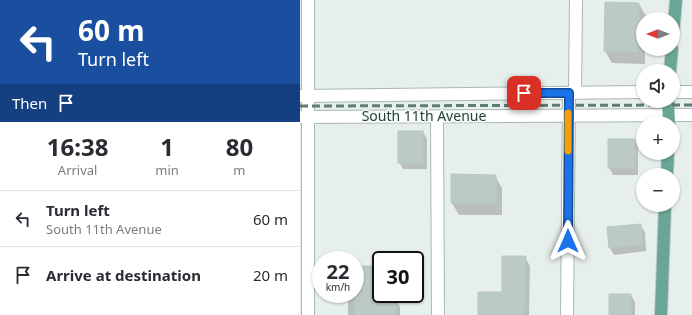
<!DOCTYPE html>
<meta charset="utf-8">
<style>
body{margin:0;font-family:"Noto Sans",sans-serif;background:#f2f2f3;color:#2b2b33;height:100vh;display:flex;flex-direction:column;font-size:15px;white-space:nowrap}
*{box-sizing:border-box;margin:0}
p{font-size:13px;color:#7c7c81}
.icon{flex:none;width:22px;height:22px;fill:none;stroke:currentColor;stroke-width:2;stroke-linecap:round;stroke-linejoin:round}
.map{position:relative;flex:1;overflow:hidden}
.panel{display:flex;flex-direction:column;background:#fff;width:300px}
.panel>*{flex:none}
.hud{background:#1a4fa0;color:#fff;overflow:hidden}
.needle{width:26px;rotate:270deg}
.fabs{position:absolute;left:336px;top:12px;display:grid;gap:8px}
.fabs a{display:grid;place-items:center;width:44px;height:44px;border-radius:50%;background:#fff;box-shadow:0 1px 3px #0004;font-size:20px}
.speed{position:absolute;left:12px;top:251px;display:flex;gap:8px;font-size:20px;font-weight:700;text-align:center}
.speed>*{display:grid;place-content:center;width:52px;height:52px;border-radius:50%;background:#fff;box-shadow:0 1px 3px #0004;line-height:1}
.speed small{font-size:10px;font-weight:400}
.speed .limit{border:2px solid #111;border-radius:6px;background:#fff;color:#111}
.pin{position:absolute;display:grid;place-items:center;width:34px;height:34px;color:#fff;margin:-17px;border-radius:8px;box-shadow:0 2px 6px #0006}
.me{position:absolute;width:44px;margin:-22px;rotate:0deg;stroke-linejoin:round;filter:drop-shadow(0 0 3px #0008)}
.turn{display:flex;align-items:center;gap:14px;height:84px;padding:0 12px;font-size:18px}
.turn .icon{width:52px;height:52px;stroke-width:2.5}
.turn b{display:block;font-size:28px;line-height:34px}
.then{display:flex;align-items:center;height:38px;padding:0 12px;background:#0003;gap:8px;font-size:15px}
.eta{display:flex;justify-content:space-evenly;align-items:center;height:68px;text-align:center}
.eta b{font-size:24px;font-weight:700;line-height:28px}
ul{padding:0;list-style:none}
li{display:flex;align-items:center;gap:12px;height:56px;padding:0 12px;border-top:1px solid #e1e1e2}
li div{flex:1}
li b{display:block;font-size:15px}
li em{font-style:normal}
main{display:flex;flex:1;min-height:0}
.map>svg:first-child{display:block}
.shadow{fill:#0003}
.building{fill:#bbcac4;stroke:#b8c9c2}
.lines{fill:none;stroke-linecap:round;stroke-linejoin:round}
.minor-casing{stroke:#a8b8b2;stroke-width:14}
.major-casing{stroke:#c2cac8;stroke-width:14}
.minor{stroke:#fff;stroke-width:12}
.major{stroke:#6aa596;stroke-width:12}
.rail{stroke:#5f7d75;stroke-width:3;stroke-dasharray:8 4;stroke-linecap:butt}
.route-casing{stroke:#114b97;stroke-width:10}
.route{stroke:#1a73e8;stroke-width:7}
.slow{stroke:#f59e0b;stroke-width:7}
.labels{text-anchor:middle;stroke-width:3;stroke-linejoin:round;paint-order:stroke}
.street-label{font-size:14px;fill:#24423a;stroke:#f7fbf9}
</style>
<main>
<section class="panel">
<div class="hud">
<div class="turn"><svg class="icon" aria-label="left" viewBox="0 0 24 24"><path d="M17 20v-9H6M10 6l-5 5 5 5"/></svg><div><b>60 m</b>Turn left</div></div>
<div class="then">Then<svg class="icon" aria-label="arrive" viewBox="0 0 24 24"><path d="M6 21V4h12l-3 4 3 4H6"/></svg></div>
</div>
<div class="eta">
<div><b>16:38</b><p>Arrival</p></div>
<div><b>1</b><p>min</p></div>
<div><b>80</b><p>m</p></div>
</div>
<ul>
<li><svg class="icon" aria-label="left" viewBox="0 0 24 24"><path d="M17 20v-9H6M10 6l-5 5 5 5"/></svg><div><b>Turn left</b><p>South 11th Avenue</p></div><em>60 m</em></li>
<li><svg class="icon" aria-label="arrive" viewBox="0 0 24 24"><path d="M6 21V4h12l-3 4 3 4H6"/></svg><div><b>Arrive at destination</b></div><em>20 m</em></li>
</ul>
</section>
<div class="map">
<svg width="392" height="315" viewBox="0 0 392 315">
<rect width="100%" height="100%" fill="#e6efeb"/>
<g class="shadow">
<path d="M 306,3 L 339,4 L 346,16 L 346,19 L 343,19 L 343,49 L 345,49 L 345,64 L 312,63 L 305,51 Z"/>
<path d="M 123,132 L 127,139 L 127,169 L 103,169 L 99,162 Z"/>
<path d="M 334,140 L 338,147 L 338,175 L 313,175 L 309,167 Z"/>
<path d="M 195,176 L 202,188 L 202,215 L 159,215 L 152,203 Z"/>
<path d="M 340,225 L 345,232 L 346,251 L 314,255 L 310,248 Z"/>
<path d="M 225,257 L 230,266 L 229,315 L 179,315 L 203,293 Z"/>
<path d="M 55,267 L 81,267 L 81,294 L 87,294 L 87,299 L 95,299 L 100,307 L 100,315 L 48,315 L 48,294 L 55,294 Z"/>
<path d="M 331,295 L 335,302 L 335,315 L 310,315 Z"/>
</g>
<g class="building">
<path d="M 305,2 L 339,3 L 339,52 L 304,51 Z"/>
<rect x="98" y="131" width="25" height="32"/>
<rect x="308" y="139" width="27" height="29"/>
<path d="M 151,174 L 196,175 L 196,204 L 151,203 Z"/>
<path d="M 341,224 L 343,244 L 309,248 L 307,227 Z"/>
<path d="M 202,256 L 226,256 L 224,315 L 178,315 L 178,292 L 202,292 Z"/>
<path d="M 55,266 L 81,266 L 81,298 L 96,298 L 96,315 L 55,315 Z"/>
<rect x="309" y="294" width="22" height="21"/>
</g>
<g class="lines">
<defs>
<g id="minor">
<path d="M 373,92 L 392,92"/>
<path d="M 275,93 L 276,0"/>
<path d="M 0,96 L 343,92"/>
<path d="M 0,117 L 392,115"/>
<path d="M 137,117 L 138,315"/>
<path d="M 8,315 L 8,0"/>
<path d="M 267,315 L 269,93"/>
</g>
<g id="major">
<path d="M 373,36 L 376,0"/>
<path d="M 370,71 L 372,49"/>
<path d="M 368,101 L 369,123"/>
<path d="M 367,175 L 368,153"/>
<path d="M 361,315 L 365,205"/>
</g>
</defs>
<use href="#minor" class="minor-casing"/>
<use href="#major" class="major-casing"/>
<use href="#minor" class="minor"/>
<use href="#major" class="major"/>
<path class="rail" d="M 0,106 L 392,105"/>
</g>
<g class="lines">
<defs>
<path id="route" d="M 224,93 L 269,93 L 268,241"/>
</defs>
<use href="#route" class="route-casing"/>
<use href="#route" class="route"/>
<path class="slow" d="M 268,151 L 268,113"/>
</g>
<g class="labels">
<g class="street-label">
<text x="124" y="121">South 11th Avenue</text>
</g>
</g>
</svg>
<div class="fabs">
<a><svg class="needle" viewBox="-14 -14 28 28"><path d="M0-13l5 13h-10z" fill="#e53935"/><path d="M0 13l5-13h-10z" fill="#7c7c81"/></svg></a>
<a><svg class="icon" aria-label="sound" viewBox="0 0 24 24"><path d="M4 9h4l5-4v14l-5-4H4zM17 9q2 3 0 6"/></svg></a>
<a>+</a>
<a>−</a>
</div>
<div class="speed"><div>22<small>km/h</small></div><div class="limit">30</div></div>
<div class="pin" style="left:224px;top:93px;background:#d93025"><svg class="icon" aria-label="arrive" viewBox="0 0 24 24"><path d="M6 21V4h12l-3 4 3 4H6"/></svg></div>
<svg class="me" style="left:268px;top:241px" viewBox="-20 -20 40 40"><path d="M0-17L14 15 0 8-14 15z" fill="#1a73e8" stroke="#fff" stroke-width="4"/></svg>
</div>
</main>
